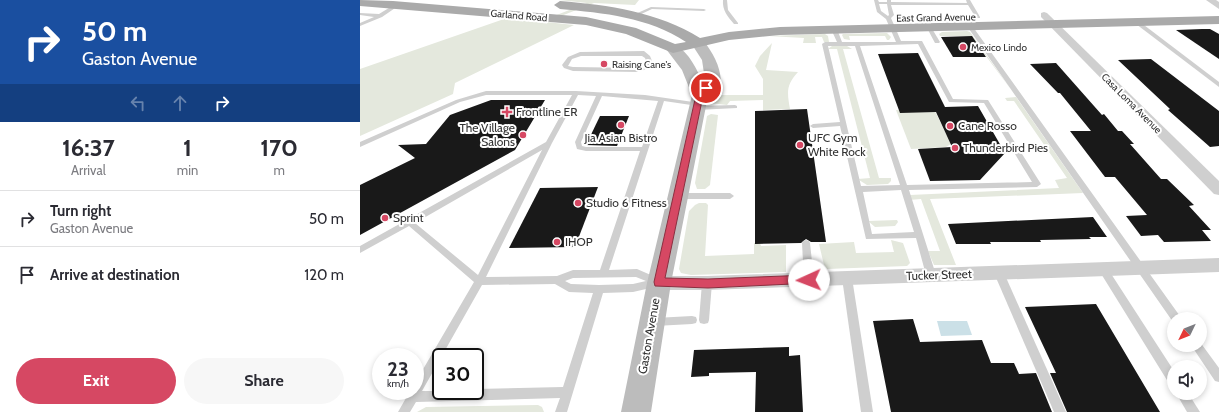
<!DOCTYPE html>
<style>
body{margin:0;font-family:Cabin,sans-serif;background:#f7f7f7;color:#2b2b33;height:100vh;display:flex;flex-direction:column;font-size:15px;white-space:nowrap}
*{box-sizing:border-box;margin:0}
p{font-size:13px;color:#7c7c81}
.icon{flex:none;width:22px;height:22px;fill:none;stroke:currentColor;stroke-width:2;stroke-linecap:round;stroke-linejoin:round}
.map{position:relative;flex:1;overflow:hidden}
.side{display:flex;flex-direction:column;background:#fff;width:360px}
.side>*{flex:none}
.guide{background:#1a4fa0;color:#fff;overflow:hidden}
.needle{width:26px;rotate:227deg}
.buttons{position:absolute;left:807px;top:312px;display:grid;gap:8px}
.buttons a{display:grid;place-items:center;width:40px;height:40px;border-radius:50%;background:#fff;box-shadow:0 2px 6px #0003;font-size:20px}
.speed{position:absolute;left:12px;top:348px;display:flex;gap:8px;font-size:20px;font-weight:700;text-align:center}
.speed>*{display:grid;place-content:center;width:52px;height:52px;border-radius:50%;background:#fff;box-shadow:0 2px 6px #0003;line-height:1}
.speed small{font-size:10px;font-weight:400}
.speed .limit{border:2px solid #111;border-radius:6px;background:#fff;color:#111}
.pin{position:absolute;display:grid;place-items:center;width:34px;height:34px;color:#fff;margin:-17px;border:2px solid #fff;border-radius:50%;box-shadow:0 1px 4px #0007}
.me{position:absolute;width:44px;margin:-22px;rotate:268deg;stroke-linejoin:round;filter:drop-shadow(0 0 3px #0008)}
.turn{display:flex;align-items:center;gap:14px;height:84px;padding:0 16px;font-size:18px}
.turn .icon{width:52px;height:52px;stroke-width:2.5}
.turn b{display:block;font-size:28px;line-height:34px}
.lanes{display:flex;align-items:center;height:38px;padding:0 16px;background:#0003;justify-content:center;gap:20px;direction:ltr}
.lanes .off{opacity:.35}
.eta{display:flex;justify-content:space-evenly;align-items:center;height:68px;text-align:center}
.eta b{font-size:24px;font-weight:700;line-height:28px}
.primary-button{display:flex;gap:8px;margin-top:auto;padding:8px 16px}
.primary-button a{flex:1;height:46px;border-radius:24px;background:#d64863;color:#fff;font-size:16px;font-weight:700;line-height:46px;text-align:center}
.primary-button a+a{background:#f7f7f7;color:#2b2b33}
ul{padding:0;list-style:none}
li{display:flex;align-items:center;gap:12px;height:56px;padding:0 16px;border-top:1px solid #e1e1e2}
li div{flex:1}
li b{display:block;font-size:15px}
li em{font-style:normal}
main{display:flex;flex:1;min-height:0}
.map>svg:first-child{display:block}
.green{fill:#e4e8dd}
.water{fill:#cbe0e7}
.building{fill:#191919}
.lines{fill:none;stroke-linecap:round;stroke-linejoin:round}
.lane{fill:#cfcfcf;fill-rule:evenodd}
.street{fill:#cfcfcf;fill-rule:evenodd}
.secondary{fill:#bcbcbc;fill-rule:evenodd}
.primary{fill:#aaa;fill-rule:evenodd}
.route{fill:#d64863;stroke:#8b2f40}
.poi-dot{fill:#d64863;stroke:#fff;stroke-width:1.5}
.labels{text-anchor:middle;stroke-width:4;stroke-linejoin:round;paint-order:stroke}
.far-street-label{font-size:10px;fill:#323232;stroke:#fff}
.far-poi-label{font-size:10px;fill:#323232;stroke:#fff;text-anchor:start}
.poi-label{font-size:12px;fill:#323232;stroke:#fff;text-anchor:start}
.street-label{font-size:12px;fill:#323232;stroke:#fff}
</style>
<main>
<section class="side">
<div class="guide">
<div class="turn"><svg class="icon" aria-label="right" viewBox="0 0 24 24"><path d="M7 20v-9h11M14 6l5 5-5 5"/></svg><div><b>50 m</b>Gaston Avenue</div></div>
<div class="lanes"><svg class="icon off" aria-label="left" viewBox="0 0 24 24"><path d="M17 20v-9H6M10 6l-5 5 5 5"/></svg><svg class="icon off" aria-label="ahead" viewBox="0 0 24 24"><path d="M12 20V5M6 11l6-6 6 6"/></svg><svg class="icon" aria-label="right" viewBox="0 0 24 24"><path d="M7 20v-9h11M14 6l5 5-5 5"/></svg></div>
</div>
<div class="eta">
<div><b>16:37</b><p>Arrival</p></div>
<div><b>1</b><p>min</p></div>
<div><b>170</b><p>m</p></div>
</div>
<ul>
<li><svg class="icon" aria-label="right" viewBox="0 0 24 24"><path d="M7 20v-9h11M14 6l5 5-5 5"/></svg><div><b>Turn right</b><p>Gaston Avenue</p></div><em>50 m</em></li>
<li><svg class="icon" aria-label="arrive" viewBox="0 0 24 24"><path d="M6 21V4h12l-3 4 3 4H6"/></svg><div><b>Arrive at destination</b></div><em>120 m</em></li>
</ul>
<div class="primary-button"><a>Exit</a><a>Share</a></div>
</section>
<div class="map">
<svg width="859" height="412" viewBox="0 0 859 412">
<rect width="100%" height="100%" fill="#fff"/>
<g class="green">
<path d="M 199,0 L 279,0 L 275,5 L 234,3 L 186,22 L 214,25 L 95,83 L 93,94 L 0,136 L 0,69 L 144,19 L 179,22 L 227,3 Z"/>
<path d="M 607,31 L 610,32 L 652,91 L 611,36 L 580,36 L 579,34 L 582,32 Z"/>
<path d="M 527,33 L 531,37 L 529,40 L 527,40 L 525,36 L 489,36 L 490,40 L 484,39 L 482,35 L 483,34 Z"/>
<path d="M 465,34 L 468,36 L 469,42 L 464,42 L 462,37 L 455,37 L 456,43 L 443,43 L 444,38 L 408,36 Z"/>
<path d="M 412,43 L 406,70 L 438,72 C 426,85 427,92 430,109 L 403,110 L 403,100 L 370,101 L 367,105 L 350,103 L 350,96 L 352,95 L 403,95 L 403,79 L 395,66 L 400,56 Z"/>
<path d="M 472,46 L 487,46 L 492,49 L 483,49 L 519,178 L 531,178 L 531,181 L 528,184 L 507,185 L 499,180 L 498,179 L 510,178 L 477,49 L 468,49 Z"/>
<path d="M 656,97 L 723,193 L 570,199 L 596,265 L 574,265 L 568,251 L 580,251 L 561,199 L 549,200 L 550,195 L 699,188 L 695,180 L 707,178 L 654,101 L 647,101 L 645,98 Z"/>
<path d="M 574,109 L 591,144 L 586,147 L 551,149 L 536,110 Z"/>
<path d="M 351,114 L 358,115 L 350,185 L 345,189 L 337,189 L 335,183 L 347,116 Z"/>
<path d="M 339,203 L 346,203 L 348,205 L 345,256 L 394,254 L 394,243 L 400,243 L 401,246 L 426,245 L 426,272 L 331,275 L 321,273 L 319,269 L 329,211 L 335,205 Z"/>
<path d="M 537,220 L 538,222 L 535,226 L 515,227 L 508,221 Z"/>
<path d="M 531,240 L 543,243 L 550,263 L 547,266 L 467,269 L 464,265 L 459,244 L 494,242 L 496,253 L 534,252 Z"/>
<path d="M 178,405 L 182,407 L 184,412 L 57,412 L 66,407 Z"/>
</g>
<path class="water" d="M 577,321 L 607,321 L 612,335 L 581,336 Z"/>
<g class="building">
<path d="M 842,29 L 850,29 L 859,34 L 859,59 L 816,30 Z"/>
<path d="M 612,36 L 626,57 L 593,57 L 581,37 Z"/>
<path d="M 558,53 L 585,107 L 618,106 L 645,153 L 620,180 L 570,181 L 558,149 L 592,147 L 576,112 L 540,113 L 518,54 Z"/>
<path d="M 791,59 L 859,111 L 859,146 L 850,147 L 808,110 L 810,109 L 758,60 Z"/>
<path d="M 696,63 L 742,115 L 744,114 L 758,131 L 762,131 L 774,144 L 770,144 L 801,179 L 807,179 L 834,205 L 829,206 L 851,230 L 842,230 L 851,241 L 804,242 L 798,235 L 781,236 L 766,216 L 787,215 L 755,177 L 745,177 L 710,131 L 731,131 L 700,93 L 698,93 L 670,64 Z"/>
<path d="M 131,100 L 185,100 L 155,150 L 0,235 L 0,185 L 55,158 L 38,145 L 66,144 L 90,115 Z"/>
<path d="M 447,109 L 466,242 L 451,242 L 446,239 L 441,243 L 395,244 L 395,111 Z"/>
<path d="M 240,116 L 269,116 L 257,146 L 226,145 Z"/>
<path d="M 238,187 L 215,247 L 149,248 L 180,188 Z"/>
<path d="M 733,217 L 747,237 L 729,237 L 731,239 L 680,240 L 681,242 L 630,242 L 631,244 L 596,244 L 588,224 Z"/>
<path d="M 736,304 L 800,412 L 707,412 L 690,373 L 696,373 L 665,307 Z"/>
<path d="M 553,319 L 560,342 L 622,340 L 631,363 L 654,363 L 659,374 L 676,373 L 692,412 L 531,412 L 513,321 Z"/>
<path d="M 429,347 L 429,356 L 440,355 L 443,412 L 395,412 L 396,372 L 349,373 L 349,376 L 331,377 L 334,350 Z"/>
</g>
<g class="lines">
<g class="lane">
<path d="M 363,0 L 367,0 L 368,10 L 378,23 L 378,24 L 374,24 C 368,17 362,10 363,0 Z"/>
<path d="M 514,0 L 518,0 L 519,2 L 527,2 L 527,0 L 531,0 L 531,2 L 607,3 L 606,0 L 610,0 L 620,17 L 620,18 L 616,18 L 608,5 L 531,5 L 534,15 L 531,18 L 541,41 L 562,41 L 593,99 L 628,100 L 681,184 L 677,187 L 549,190 L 576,275 L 574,278 L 571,279 L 568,278 L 566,275 L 556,238 L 506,239 L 480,126 L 453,128 L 450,126 L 453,124 L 480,122 L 462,44 L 465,42 L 477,42 L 471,29 L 472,28 L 477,29 L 482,42 L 536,42 L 526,19 L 517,12 ZM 519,4 L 527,4 L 529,15 L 528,16 L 521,11 ZM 558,44 L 589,102 L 624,103 L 672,182 L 547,185 L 500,46 ZM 468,46 L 495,46 L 540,185 L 501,186 ZM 541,190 L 554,232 L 512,234 L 503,192 Z"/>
<path d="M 37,3 L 41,4 L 22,17 L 0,26 L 0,23 L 14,17 L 0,15 L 0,13 L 19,14 Z"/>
<path d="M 291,7 L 344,9 L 346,10 L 344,11 L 292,9 L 277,16 L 273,15 Z"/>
<path d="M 776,22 L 780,22 L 859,82 L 859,87 L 776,24 Z"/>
<path d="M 567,27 L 571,27 L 580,42 L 579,43 L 575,43 L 567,28 Z"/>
<path d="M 609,27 L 613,27 L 822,319 L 814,319 L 813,322 L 609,29 Z"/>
<path d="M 220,52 L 284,51 L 290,56 L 292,61 L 288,68 L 279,72 L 213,71 L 204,68 L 202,65 L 208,57 ZM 221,56 L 282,56 L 285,58 L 286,61 L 284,66 L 278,68 L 213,67 L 208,66 L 212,59 Z"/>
<path d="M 126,91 L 216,91 L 285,95 L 340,103 L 340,105 L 338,106 L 304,101 L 249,270 L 277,269 L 300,279 L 302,282 L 299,286 L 273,292 L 243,293 L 207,412 L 195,412 L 200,398 L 56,402 L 50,412 L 38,412 L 50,391 L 55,391 L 55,383 L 114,282 L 49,226 L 0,253 L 0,246 L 186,142 L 212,95 L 126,95 L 100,102 L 0,147 L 0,142 L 96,100 ZM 218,95 L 236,96 L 215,142 L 217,149 L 226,151 L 280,151 L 240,270 L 213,270 L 197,276 L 126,277 L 192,143 ZM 242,96 L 298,101 L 282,147 L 226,147 L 222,146 L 221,142 ZM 182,150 L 118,275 L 55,223 ZM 276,277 L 286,281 L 273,284 L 239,285 L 211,284 L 205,281 L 213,278 ZM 195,284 L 209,292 L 233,293 L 203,387 L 115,389 L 115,391 L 62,391 L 122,285 Z"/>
<path d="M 375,105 L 377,106 L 377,108 L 337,110 L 334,108 L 337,106 Z"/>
<path d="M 319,193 L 370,193 L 374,196 L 370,199 L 319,199 L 315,196 Z"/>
<path d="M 446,240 L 449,241 L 450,243 L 454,280 L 452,283 L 449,284 L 446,283 L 444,280 L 442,243 L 443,241 Z"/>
<path d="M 743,265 L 746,266 L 814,371 L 814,386 L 810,385 L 740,272 L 738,269 L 740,266 Z"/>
<path d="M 639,269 L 642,270 L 644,273 L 706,412 L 694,412 L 634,273 L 636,270 Z"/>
<path d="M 487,274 L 490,275 L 492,278 L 513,412 L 501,412 L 482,278 L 484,275 Z"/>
<path d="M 347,279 L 350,280 L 352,283 L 349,320 L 348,323 L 344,324 L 340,323 L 339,320 L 342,283 L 344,280 Z"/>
<path d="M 332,316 L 336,317 L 337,320 L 336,323 L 332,324 L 295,326 L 291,325 L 290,322 L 291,319 L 295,318 Z"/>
<path d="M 840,342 L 859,368 L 859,382 L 855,381 L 831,345 L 840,345 Z"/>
<path d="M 816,393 L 828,393 L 840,412 L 827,412 Z"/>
</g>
<g class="street">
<path d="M 846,0 L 856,0 L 859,2 L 859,9 Z"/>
<path d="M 684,12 L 687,13 L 859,181 L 859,195 L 854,194 L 681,17 L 681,13 Z"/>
<path d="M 859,258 L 859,272 L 347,290 L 299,290 L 293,288 L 290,283 L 293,278 L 299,276 L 347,276 Z"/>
</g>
<path class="secondary" d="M 338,39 L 343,40 C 353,53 360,65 361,81 L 348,96 L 311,283 L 291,412 L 261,412 L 287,283 L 332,95 L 322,70 L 306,49 L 308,46 C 325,42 337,70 343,83 L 345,80 L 342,60 L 331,43 L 333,40 Z"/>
<path class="primary" d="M 0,0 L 33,1 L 226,17 L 276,28 L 315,44 L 326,42 C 288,17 244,13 200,9 L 194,5 L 200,1 C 249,5 298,12 340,38 L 369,32 L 420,27 L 859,16 L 859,24 L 420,35 L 369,40 L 313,53 L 266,34 L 226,25 L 0,6 Z"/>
</g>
<path class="route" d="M 346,86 L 350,88 L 343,96 L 305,278 L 348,279 L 449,275 L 453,277 L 454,280 L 453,283 L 348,288 L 295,286 L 294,282 L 336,95 Z"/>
<g class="poi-dot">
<circle cx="603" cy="47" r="4"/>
<circle cx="244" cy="64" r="4"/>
<path d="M145 106h4v4h4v4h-4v4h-4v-4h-4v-4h4z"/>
<circle cx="261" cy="125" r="4"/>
<circle cx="590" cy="126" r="4"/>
<circle cx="163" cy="135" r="4"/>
<circle cx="440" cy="145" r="4"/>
<circle cx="595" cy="148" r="4"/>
<circle cx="218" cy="203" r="4"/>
<circle cx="25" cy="218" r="4"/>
<circle cx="197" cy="242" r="4"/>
</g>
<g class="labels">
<g class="far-street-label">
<text transform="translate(159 15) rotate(5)" y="4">Garland Road</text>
<text transform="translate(576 17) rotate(-1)" y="4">East Grand Avenue</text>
<text transform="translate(772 103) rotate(45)" y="4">Casa Loma Avenue</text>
</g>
<g class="far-poi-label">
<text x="611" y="51">Mexico Lindo</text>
<text x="252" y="68">Raising Cane's</text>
</g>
<g class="poi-label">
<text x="156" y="116">Frontline ER</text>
<text x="598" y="130">Cane Rosso</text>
<text x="155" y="132" text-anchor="end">The Village<tspan x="155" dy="14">Salons</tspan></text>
<text x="261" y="142" text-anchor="middle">Jia Asian Bistro</text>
<text x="448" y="142">UFC Gym<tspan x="448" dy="14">White Rock</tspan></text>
<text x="603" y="152">Thunderbird Pies</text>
<text x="226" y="207">Studio 6 Fitness</text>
<text x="33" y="222">Sprint</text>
<text x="205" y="246">IHOP</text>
</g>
<g class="street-label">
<text transform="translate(579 275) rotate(-2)" y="4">Tucker Street</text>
<text transform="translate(289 336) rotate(-80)" y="4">Gaston Avenue</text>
</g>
</g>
</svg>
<div class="buttons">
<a><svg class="needle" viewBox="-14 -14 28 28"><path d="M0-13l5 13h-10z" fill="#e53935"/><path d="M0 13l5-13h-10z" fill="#7c7c81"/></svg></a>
<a><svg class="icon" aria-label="sound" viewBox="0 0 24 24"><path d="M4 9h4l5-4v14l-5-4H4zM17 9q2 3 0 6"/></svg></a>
</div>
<div class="speed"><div>23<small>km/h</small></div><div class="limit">30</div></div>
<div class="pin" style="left:346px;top:88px;background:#d93025"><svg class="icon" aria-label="arrive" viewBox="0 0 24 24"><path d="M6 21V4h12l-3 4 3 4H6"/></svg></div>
<svg class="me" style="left:449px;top:280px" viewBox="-20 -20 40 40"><circle r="19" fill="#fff"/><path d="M0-13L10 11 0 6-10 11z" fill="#d64863"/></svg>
</div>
</main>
